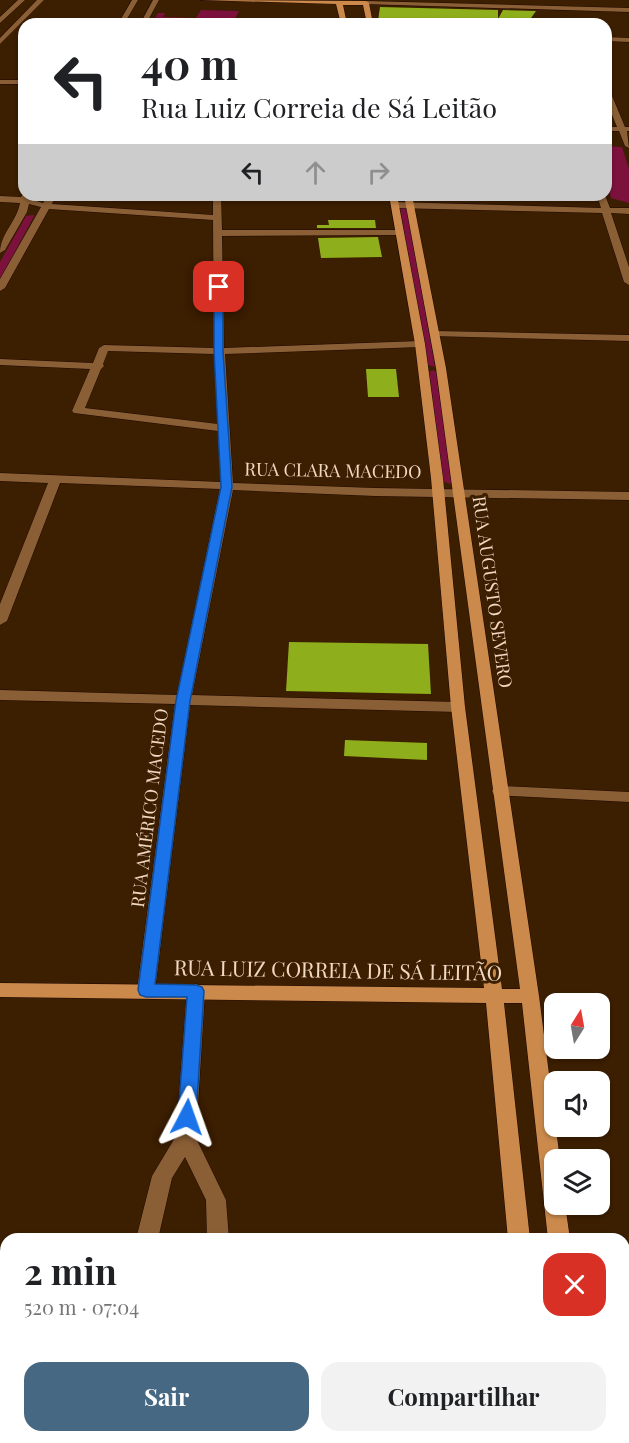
<!DOCTYPE html>
<html lang="pt">
<meta charset="utf-8">
<style>
body{margin:0;font-family:"Playfair Display",serif;background:#f2f2f2;color:#202124;height:100vh;display:flex;flex-direction:column;font-size:22px;white-space:nowrap}
*{box-sizing:border-box;margin:0}
p{font-size:20px;color:#757577}
.icon{flex:none;width:33px;height:33px;fill:none;stroke:currentColor;stroke-width:2;stroke-linecap:round;stroke-linejoin:round}
.map{position:relative;flex:1;overflow:hidden}
.sheet{position:absolute;left:0px;top:1233px;width:630px;height:210px;display:flex;flex-direction:column;background:#fff;border-radius:18px 18px 0 0;box-shadow:0 2px 4px #0004}
.sheet>*{flex:none}
.hud{position:absolute;left:18px;top:18px;width:594px;height:183px;border-radius:18px;box-shadow:0 2px 4px #0004;background:#fff;color:#202124;overflow:hidden}
.needle{width:39px;rotate:11deg}
.tools{position:absolute;left:544px;top:993px;display:grid;gap:12px}
.tools a{display:grid;place-items:center;width:66px;height:66px;border-radius:12px;background:#fff;box-shadow:0 2px 4px #0004;font-size:30px}
.pin{position:absolute;display:grid;place-items:center;width:51px;height:51px;color:#fff;margin:-26px;border-radius:12px;box-shadow:0 3px 9px #0006}
.me{position:absolute;width:66px;margin:-33px;rotate:4deg;stroke-linejoin:round;filter:drop-shadow(0 0 4px #0008)}
.turn{display:flex;align-items:center;gap:21px;height:126px;padding:0 24px;font-size:27px}
.turn .icon{width:78px;height:78px;stroke-width:2.5}
.turn b{display:block;font-size:42px;line-height:51px}
.lanes{display:flex;align-items:center;height:57px;padding:0 24px;background:#0003;justify-content:center;gap:30px;direction:ltr}
.lanes .off{opacity:.35}
.round{display:grid;place-items:center;flex:none;width:63px;height:63px;border-radius:18px;background:#f2f2f2}
.summary{display:flex;align-items:center;justify-content:space-between;height:102px;padding:0 24px}
h1{font-size:36px;font-weight:700;line-height:45px}
.button{display:flex;gap:12px;margin-top:auto;padding:12px 24px}
.button a{flex:1;height:69px;border-radius:18px;background:#476883;color:#fff;font-size:24px;font-weight:700;line-height:69px;text-align:center}
.button a+a{background:#f2f2f2;color:#202124}
.map>svg:first-child{display:block}
.green{fill:#7d113e}
.building{fill:#8eaf1b}
.lines{fill:none;stroke-linecap:round;stroke-linejoin:round}
.minor-casing{stroke:#1e0900;stroke-width:1}
.major-casing{stroke:#1e0900;stroke-width:1}
.minor{fill:#8b5f36;fill-rule:evenodd}
.major{fill:#cb8a4c;fill-rule:evenodd}
.route{fill:#1a73e8;stroke:#114b97;stroke-width:1.5}
.labels{text-anchor:middle;stroke-width:6;stroke-linejoin:round;paint-order:stroke}
.street-label{font-size:18px;fill:#f2d9c3;stroke:#3c1e00}
.near-street-label{font-size:21px;fill:#f2d9c3;stroke:#3c1e00}
</style>
<div class="map">
<svg width="629" height="1443" viewBox="0 0 629 1443">
<rect width="100%" height="100%" fill="#3c1e00"/>
<g class="green">
<path d="M 201,10 L 239,11 L 232,24 L 153,24 L 158,13 L 165,13 L 163,17 L 196,18 Z"/>
<path d="M 606,146 L 622,147 L 629,169 L 629,203 L 611,198 L 606,179 Z"/>
<path d="M 403,208 L 407,209 L 435,367 L 428,365 L 400,209 Z"/>
<path d="M 33,215 L 34,216 L 0,280 L 0,262 L 26,216 Z"/>
<path d="M 433,370 L 436,372 L 452,481 L 450,484 L 443,481 L 429,372 Z"/>
</g>
<g class="building">
<path d="M 380,7 L 498,10 L 498,19 L 503,10 L 536,11 L 531,18 L 520,18 L 520,24 L 437,24 L 437,21 L 378,21 Z"/>
<path d="M 328,220 L 375,220 L 376,228 L 317,228 L 317,225 L 329,225 Z"/>
<path d="M 378,237 L 382,257 L 321,258 L 318,238 Z"/>
<path d="M 366,369 L 396,369 L 399,397 L 368,397 Z"/>
<path d="M 289,642 L 428,644 L 431,694 L 286,691 Z"/>
<path d="M 345,740 L 427,743 L 427,760 L 344,756 Z"/>
</g>
<g class="lines">
<defs>
<g id="minor">
<path d="M 18,0 L 25,0 L 0,23 L 0,17 Z"/>
<path d="M 37,0 L 44,0 L 0,44 L 0,38 Z"/>
<path d="M 132,0 L 138,0 L 124,24 L 118,24 Z"/>
<path d="M 153,0 L 159,0 L 146,24 L 140,24 Z"/>
<path d="M 366,1 L 629,8 L 629,12 L 364,4 Z"/>
<path d="M 606,37 L 629,38 L 629,42 L 606,41 Z"/>
<rect x="0" y="80" width="24" height="4"/>
<path d="M 606,89 L 610,91 L 625,127 L 629,127 L 629,131 L 627,131 L 629,148 L 625,146 L 619,131 L 606,131 L 606,127 L 617,127 L 606,100 Z"/>
<path d="M 24,193 L 24,195 L 30,195 L 30,199 L 43,203 L 48,195 L 56,195 L 52,204 L 213,215 L 213,195 L 221,195 L 222,230 L 403,230 L 403,234 L 400,235 L 222,236 L 224,348 L 420,341 L 425,344 L 420,347 L 225,354 L 233,483 L 375,488 L 629,492 L 629,500 L 375,496 L 233,490 L 192,695 L 458,702 L 465,707 L 458,712 L 190,705 L 155,990 L 152,995 L 146,997 L 140,995 L 137,990 L 175,704 L 0,700 L 0,690 L 177,695 L 220,489 L 60,483 L 7,621 L 0,625 L 0,604 L 48,483 L 0,481 L 0,473 L 221,482 L 218,431 L 74,413 L 72,411 L 90,369 L 0,365 L 0,359 L 93,363 L 99,348 L 104,345 L 214,348 L 213,220 L 49,209 L 5,288 L 0,291 L 0,279 L 41,207 L 29,204 L 27,212 L 5,250 L 0,253 C 0,234 17,221 20,203 L 0,202 L 0,196 L 21,197 ZM 108,351 L 214,354 L 218,424 L 85,408 L 101,369 L 104,366 L 103,364 Z"/>
<path d="M 597,195 L 605,195 L 610,208 L 629,208 L 629,214 L 611,213 L 629,267 L 629,285 L 624,282 L 602,213 L 395,208 L 391,205 L 395,202 L 601,208 Z"/>
<path d="M 435,331 L 629,335 L 629,341 L 431,336 L 430,334 Z"/>
<path d="M 500,786 L 629,792 L 629,802 L 494,795 L 492,791 L 494,787 Z"/>
<path d="M 196,984 L 202,986 L 205,991 L 196,1138 L 226,1200 L 229,1239 L 207,1239 L 206,1200 L 185,1157 L 172,1178 L 158,1239 L 136,1239 L 152,1176 L 176,1136 L 187,991 L 190,986 Z"/>
<path d="M 102,1437 L 126,1437 L 125,1443 L 101,1443 Z"/>
<rect x="187" y="1437" width="24" height="6"/>
</g>
<g id="major">
<path d="M 200,0 L 366,1 L 369,3 L 373,24 L 367,24 L 363,5 L 343,5 L 347,24 L 341,24 L 336,4 Z"/>
<path d="M 389,195 L 397,195 L 425,344 L 443,478 L 465,707 L 502,989 L 520,989 L 436,368 L 404,195 L 412,195 L 446,368 L 539,996 L 560,1160 L 555,1160 L 555,1204 L 565,1204 L 570,1239 L 548,1239 L 522,1003 L 504,1003 L 530,1239 L 508,1239 L 486,1003 L 0,997 L 0,983 L 484,988 L 451,707 L 431,478 L 415,344 Z"/>
<rect x="532" y="1437" width="24" height="6"/>
<path d="M 573,1437 L 597,1437 L 598,1443 L 574,1443 Z"/>
</g>
</defs>
<use href="#minor" class="minor-casing"/>
<use href="#major" class="major-casing"/>
<use href="#minor" class="minor"/>
<use href="#major" class="major"/>
</g>
<path class="route" d="M 219,285 L 223,287 L 223,351 L 232,487 L 190,701 L 155,984 L 196,985 L 202,987 L 204,991 L 196,1117 L 193,1122 L 187,1124 L 181,1122 L 178,1117 L 187,997 L 146,997 L 140,995 L 138,990 L 176,701 L 221,487 L 214,351 L 214,287 Z"/>
<g class="labels">
<g class="street-label">
<text transform="translate(333 471) rotate(1)" y="6">RUA CLARA MACEDO</text>
<text transform="translate(492 592) rotate(82)" y="6">RUA AUGUSTO SEVERO</text>
<text transform="translate(150 808) rotate(-83)" y="6">RUA AMÉRICO MACEDO</text>
</g>
<g class="near-street-label">
<text transform="translate(338 971) rotate(1)" y="7">RUA LUIZ CORREIA DE SÁ LEITÃO</text>
</g>
</g>
</svg>
<div class="tools">
<a><svg class="needle" viewBox="-14 -14 28 28"><path d="M0-13l5 13h-10z" fill="#e53935"/><path d="M0 13l5-13h-10z" fill="#757577"/></svg></a>
<a><svg class="icon" aria-label="sound" viewBox="0 0 24 24"><path d="M4 9h4l5-4v14l-5-4H4zM17 9q2 3 0 6"/></svg></a>
<a><svg class="icon" aria-label="layers" viewBox="0 0 24 24"><path d="M12 4l9 5-9 5-9-5zM3 14l9 5 9-5"/></svg></a>
</div>
<div class="pin" style="left:219px;top:287px;background:#d93025"><svg class="icon" aria-label="arrive" viewBox="0 0 24 24"><path d="M6 21V4h12l-3 4 3 4H6"/></svg></div>
<svg class="me" style="left:187px;top:1117px" viewBox="-20 -20 40 40"><path d="M0-17L14 15 0 8-14 15z" fill="#1a73e8" stroke="#fff" stroke-width="4"/></svg>
<div class="hud">
<div class="turn"><svg class="icon" aria-label="left" viewBox="0 0 24 24"><path d="M17 20v-9H6M10 6l-5 5 5 5"/></svg><div><b>40 m</b>Rua Luiz Correia de Sá Leitão</div></div>
<div class="lanes"><svg class="icon" aria-label="left" viewBox="0 0 24 24"><path d="M17 20v-9H6M10 6l-5 5 5 5"/></svg><svg class="icon off" aria-label="ahead" viewBox="0 0 24 24"><path d="M12 20V5M6 11l6-6 6 6"/></svg><svg class="icon off" aria-label="right" viewBox="0 0 24 24"><path d="M7 20v-9h11M14 6l5 5-5 5"/></svg></div>
</div>
<section class="sheet">
<div class="summary"><div><h1>2 min</h1><p>520 m · 07:04</p></div><a class="round" style="background:#d93025;color:#fff"><svg class="icon" aria-label="close" viewBox="0 0 24 24"><path d="M6 6l12 12M18 6L6 18"/></svg></a></div>
<div class="button"><a>Sair</a><a>Compartilhar</a></div>
</section>
</div>
